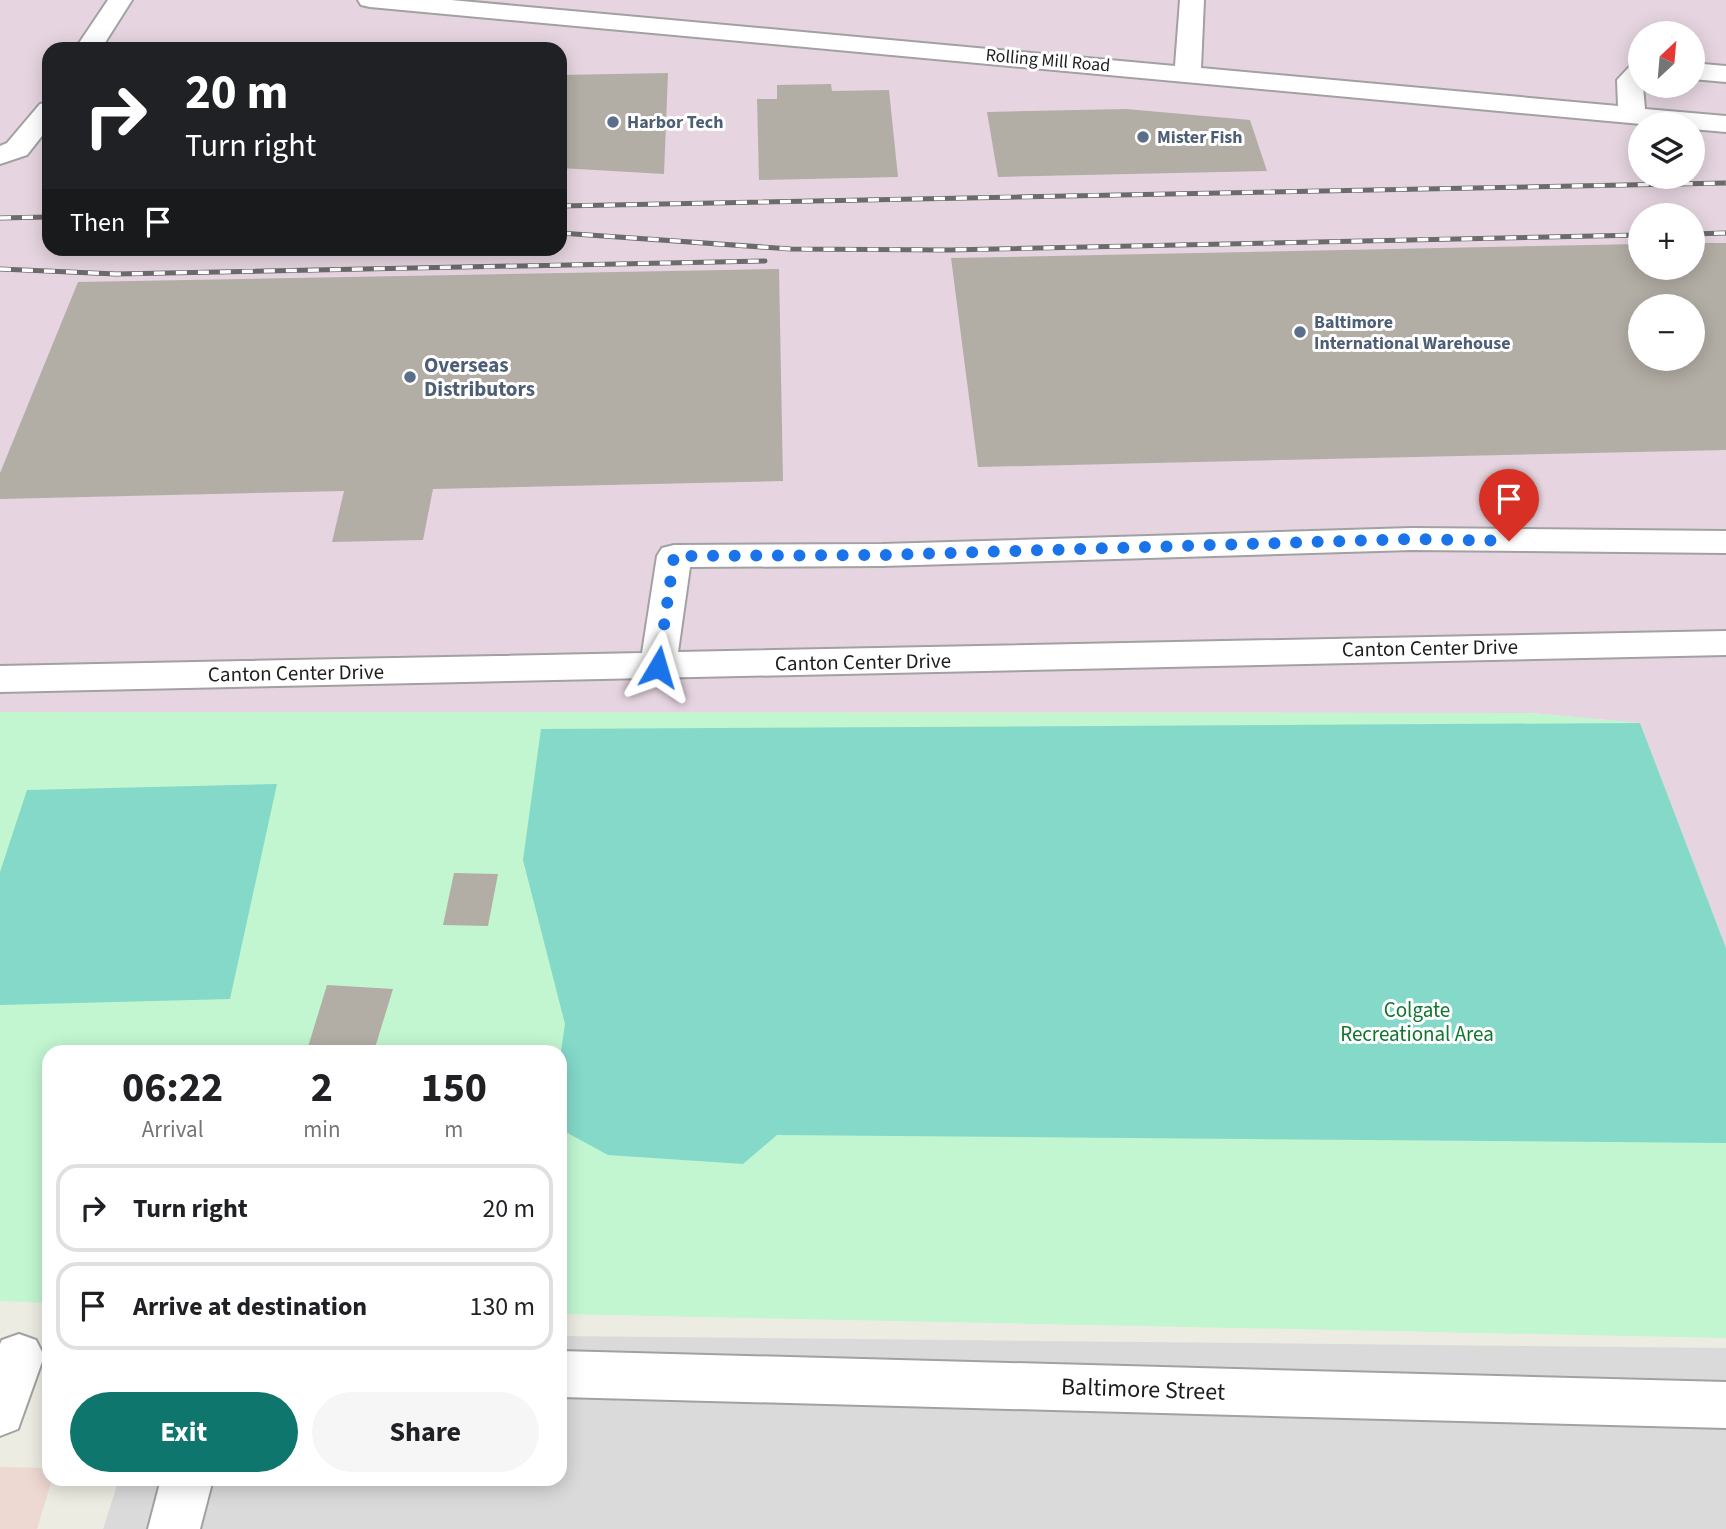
<!DOCTYPE html>
<meta charset="utf-8">
<style>
body{margin:0;font-family:"Source Sans 3",sans-serif;background:#f6f6f6;color:#202124;height:100vh;display:flex;flex-direction:column;font-size:26px;white-space:nowrap}
*{box-sizing:border-box;margin:0}
p{font-size:23px;color:#757577}
.icon{flex:none;width:38px;height:38px;fill:none;stroke:currentColor;stroke-width:2;stroke-linecap:round;stroke-linejoin:round}
.map{position:relative;flex:1;overflow:hidden}
.panel{position:absolute;left:42px;top:1045px;width:525px;height:441px;display:flex;flex-direction:column;background:#fff;border-radius:21px;box-shadow:0 4px 18px #0003}
.panel>*{flex:none}
.hud{position:absolute;left:42px;top:42px;width:525px;height:214px;border-radius:21px;box-shadow:0 4px 18px #0003;background:#202124;color:#fff;overflow:hidden}
.needle{width:46px;rotate:26deg}
.tools{position:absolute;left:1628px;top:21px;display:grid;gap:14px}
.tools a{display:grid;place-items:center;width:77px;height:77px;border-radius:50%;background:#fff;box-shadow:0 4px 18px #0003;font-size:35px}
.pin{position:absolute;display:grid;place-items:center;width:60px;height:60px;color:#fff;margin:-72px -30px;border-radius:50% 50% 50% 0;rotate:-45deg;box-shadow:0 0 7px #0007}
.pin .icon{rotate:45deg}
.me{position:absolute;width:77px;margin:-38px;rotate:7deg;stroke-linejoin:round;filter:drop-shadow(0 0 5px #0008)}
.turn{display:flex;align-items:center;gap:24px;height:147px;padding:0 28px;font-size:32px}
.turn .icon{width:91px;height:91px;stroke-width:2.5}
.turn b{display:block;font-size:49px;line-height:60px}
.then{display:flex;align-items:center;height:66px;padding:0 28px;background:#0003;gap:14px;font-size:26px}
.eta{display:flex;justify-content:space-evenly;align-items:center;height:119px;text-align:center}
.eta b{font-size:42px;font-weight:700;line-height:49px}
.primary-button{display:flex;gap:14px;margin-top:auto;padding:14px 28px}
.primary-button a{flex:1;height:80px;border-radius:42px;background:#0f766e;color:#fff;font-size:28px;font-weight:700;line-height:80px;text-align:center}
.primary-button a+a{background:#f6f6f6;color:#202124}
ul{padding:0;list-style:none}
li{display:flex;align-items:center;gap:21px;height:88px;margin:0 14px 10px;padding:0 14px;border:4px solid #e0e0e0;border-radius:21px}
li div{flex:1}
li b{display:block;font-size:26px}
li em{font-style:normal}
.map>svg:first-child{display:block}
.residential{fill:#dbdada}
.commercial{fill:#eed9d2}
.industrial{fill:#e6d5e0;fill-rule:evenodd}
.park{fill:#c1f6d0}
.pitch{fill:#84d9c9}
.building{fill:#b3aea5;fill-rule:evenodd}
.lines{fill:none;stroke-linecap:round;stroke-linejoin:round}
.minor-casing{stroke:#a1a1a1;stroke-width:4}
.minor{fill:#fff;fill-rule:evenodd}
.rail-casing{stroke:#6b6b6b;stroke-width:5}
.rail{stroke:#fff;stroke-width:3.5;stroke-dasharray:11;stroke-linecap:butt}
.route{stroke:#1a73e8;stroke-width:12;stroke-dasharray:0 21.6}
.service-dot{fill:#5c6f8a;stroke:#fff;stroke-width:2.5}
.labels{text-anchor:middle;stroke-width:6;stroke-linejoin:round;paint-order:stroke}
.far-street-label{font-size:18px;fill:#1d1d1d;stroke:#fff}
.far-service-label{font-size:18px;font-weight:bold;fill:#4e5e75;stroke:#fff;text-anchor:start}
.service-label{font-size:21px;font-weight:bold;fill:#4e5e75;stroke:#fff;text-anchor:start}
.street-label{font-size:21px;fill:#1d1d1d;stroke:#fff}
.park-label{font-size:21px;fill:#10752d;stroke:#fff}
.near-street-label{font-size:24px;fill:#1d1d1d;stroke:#fff}
</style>
<div class="map">
<svg width="1726" height="1529" viewBox="0 0 1726 1529">
<rect width="100%" height="100%" fill="#edece3"/>
<path class="residential" d="M 560,1336 L 1726,1348 L 1726,1529 L 103,1529 L 119,1479 L 560,1479 Z"/>
<path class="commercial" d="M 0,1467 L 49,1468 L 49,1479 L 52,1479 L 37,1529 L 0,1529 Z"/>
<path class="industrial" d="M 0,0 L 1726,0 L 1726,948 L 1639,723 L 1531,713 L 0,712 ZM 1640,33 L 1692,33 L 1692,86 L 1640,86 ZM 49,49 L 560,49 L 560,248 L 49,248 ZM 1640,124 L 1692,124 L 1692,177 L 1640,177 ZM 1640,215 L 1692,215 L 1692,268 L 1640,268 ZM 1640,306 L 1692,306 L 1692,359 L 1640,359 Z"/>
<path class="park" d="M 0,712 L 1531,713 L 1640,723 L 1726,948 L 1726,1338 L 560,1314 L 560,1052 L 49,1052 L 49,1303 L 0,1301 Z"/>
<g class="pitch">
<path d="M 1640,723 L 1726,948 L 1726,1143 L 777,1135 L 743,1164 L 608,1155 L 560,1129 L 560,1058 L 565,1024 L 523,860 L 541,729 Z"/>
<path d="M 277,784 L 230,999 L 0,1005 L 0,872 L 27,790 Z"/>
</g>
<g class="building">
<path d="M 668,73 L 664,174 L 560,168 L 560,75 Z"/>
<path d="M 831,84 L 832,91 L 889,90 L 898,177 L 759,180 L 757,99 L 777,99 L 777,85 Z"/>
<path d="M 1126,109 L 1250,120 L 1267,171 L 998,177 L 987,112 Z"/>
<path d="M 1692,243 L 1726,243 L 1726,450 L 978,467 L 951,258 L 1640,244 L 1640,268 L 1692,268 ZM 1640,306 L 1692,306 L 1692,359 L 1640,359 Z"/>
<path d="M 779,269 L 783,481 L 433,489 L 423,540 L 332,542 L 344,491 L 0,499 L 0,473 L 78,282 Z"/>
<path d="M 454,873 L 498,874 L 488,926 L 443,925 Z"/>
<path d="M 327,985 L 393,989 L 374,1051 L 308,1047 Z"/>
</g>
<g class="lines">
<defs>
<g id="minor">
<path d="M 108,0 L 132,0 L 101,49 L 75,49 Z"/>
<path d="M 358,0 L 451,0 L 1175,66 L 1180,0 L 1204,0 L 1201,68 L 1618,106 L 1617,80 L 1631,65 L 1640,62 L 1640,86 L 1643,86 L 1645,109 L 1726,116 L 1726,132 L 1692,129 L 1692,124 L 1641,124 L 370,7 L 361,5 Z"/>
<path d="M 1692,63 L 1726,66 L 1726,82 L 1692,79 Z"/>
<path d="M 49,102 L 49,127 L 27,155 L 0,164 L 0,146 L 7,143 L 40,104 Z"/>
<path d="M 1412,528 L 1726,531 L 1726,553 L 1412,550 L 882,566 L 690,567 L 678,652 L 1726,631 L 1726,655 L 0,692 L 0,666 L 642,653 L 657,556 L 662,548 L 674,545 L 882,544 Z"/>
<path d="M 19,1334 L 36,1340 L 44,1356 L 18,1429 L 0,1436 L 0,1344 L 2,1340 Z"/>
<path d="M 560,1351 L 1726,1382 L 1726,1428 L 560,1397 Z"/>
<path d="M 161,1479 L 213,1479 L 200,1529 L 148,1529 Z"/>
</g>
</defs>
<use href="#minor" class="minor-casing"/>
<use href="#minor" class="minor"/>
<defs>
<g id="rail">
<path d="M 560,206 L 1726,183"/>
<path d="M 0,218 L 49,217"/>
<path d="M 560,233 L 791,249 L 949,250 L 1640,235"/>
<path d="M 1692,234 L 1726,233"/>
<path d="M 0,269 L 116,274 L 765,261"/>
</g>
</defs>
<use href="#rail" class="rail-casing"/>
<use href="#rail" class="rail"/>
</g>
<g class="lines">
<path class="route" d="M 658,667 L 674,556 L 882,555 L 1412,539 L 1509,541"/>
</g>
<g class="service-dot">
<circle cx="613" cy="122" r="7"/>
<circle cx="1143" cy="137" r="7"/>
<circle cx="1300" cy="332" r="7"/>
<circle cx="410" cy="377" r="7"/>
</g>
<g class="labels">
<g class="far-street-label">
<text transform="translate(1048 60) rotate(5)" y="6">Rolling Mill Road</text>
</g>
<g class="far-service-label">
<text x="627" y="128">Harbor Tech</text>
<text x="1157" y="143">Mister Fish</text>
<text x="1314" y="328">Baltimore<tspan x="1314" dy="21">International Warehouse</tspan></text>
</g>
<g class="service-label">
<text x="424" y="372">Overseas<tspan x="424" dy="24">Distributors</tspan></text>
</g>
<g class="street-label">
<text transform="translate(1430 648) rotate(-1)" y="7">Canton Center Drive</text>
<text transform="translate(863 662) rotate(-1)" y="7">Canton Center Drive</text>
<text transform="translate(296 673) rotate(-1)" y="7">Canton Center Drive</text>
</g>
<g class="park-label">
<text x="1417" y="1017">Colgate<tspan x="1417" dy="24">Recreational Area</tspan></text>
</g>
<g class="near-street-label">
<text transform="translate(1143 1389) rotate(2)" y="8">Baltimore Street</text>
</g>
</g>
</svg>
<div class="tools">
<a><svg class="needle" viewBox="-14 -14 28 28"><path d="M0-13l5 13h-10z" fill="#e53935"/><path d="M0 13l5-13h-10z" fill="#757577"/></svg></a>
<a><svg class="icon" aria-label="layers" viewBox="0 0 24 24"><path d="M12 4l9 5-9 5-9-5zM3 14l9 5 9-5"/></svg></a>
<a>+</a>
<a>−</a>
</div>
<div class="pin" style="left:1509px;top:541px;background:#d93025"><svg class="icon" aria-label="arrive" viewBox="0 0 24 24"><path d="M6 21V4h12l-3 4 3 4H6"/></svg></div>
<svg class="me" style="left:658px;top:667px" viewBox="-20 -20 40 40"><path d="M0-17L14 15 0 8-14 15z" fill="#1a73e8" stroke="#fff" stroke-width="4"/></svg>
<div class="hud">
<div class="turn"><svg class="icon" aria-label="right" viewBox="0 0 24 24"><path d="M7 20v-9h11M14 6l5 5-5 5"/></svg><div><b>20 m</b>Turn right</div></div>
<div class="then">Then<svg class="icon" aria-label="arrive" viewBox="0 0 24 24"><path d="M6 21V4h12l-3 4 3 4H6"/></svg></div>
</div>
<section class="panel">
<div class="eta">
<div><b>06:22</b><p>Arrival</p></div>
<div><b>2</b><p>min</p></div>
<div><b>150</b><p>m</p></div>
</div>
<ul>
<li><svg class="icon" aria-label="right" viewBox="0 0 24 24"><path d="M7 20v-9h11M14 6l5 5-5 5"/></svg><div><b>Turn right</b></div><em>20 m</em></li>
<li><svg class="icon" aria-label="arrive" viewBox="0 0 24 24"><path d="M6 21V4h12l-3 4 3 4H6"/></svg><div><b>Arrive at destination</b></div><em>130 m</em></li>
</ul>
<div class="primary-button"><a>Exit</a><a>Share</a></div>
</section>
</div>
